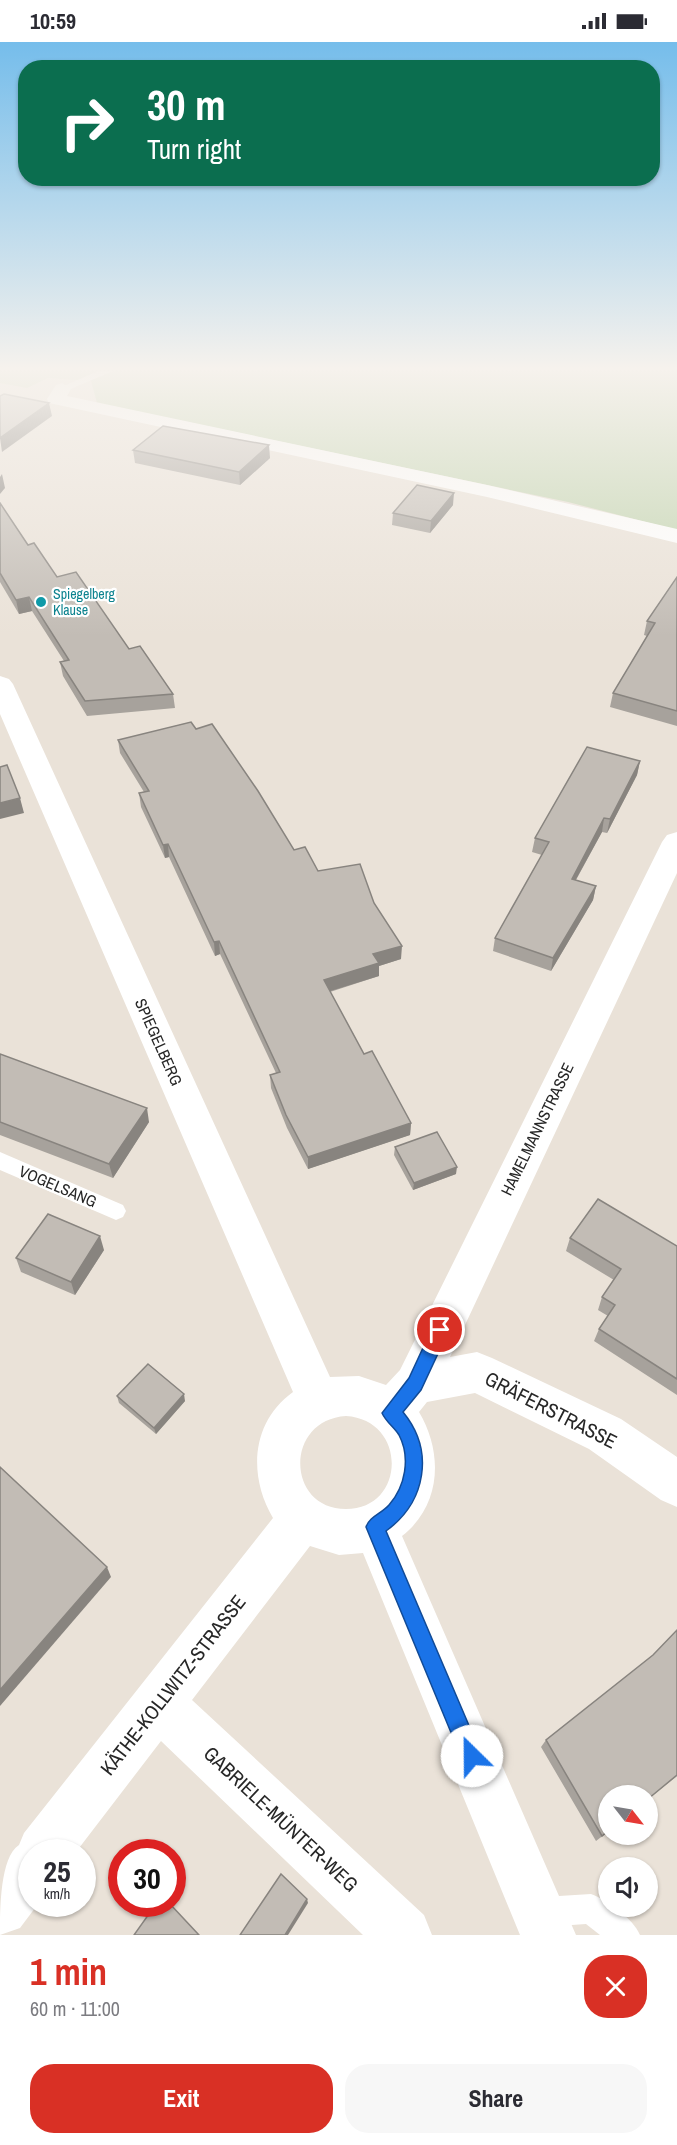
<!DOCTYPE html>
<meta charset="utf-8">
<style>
body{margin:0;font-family:"Archivo Narrow",sans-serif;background:#f7f7f7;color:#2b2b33;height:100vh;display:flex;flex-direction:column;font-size:22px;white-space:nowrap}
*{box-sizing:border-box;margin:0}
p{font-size:20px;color:#7c7c81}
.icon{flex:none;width:33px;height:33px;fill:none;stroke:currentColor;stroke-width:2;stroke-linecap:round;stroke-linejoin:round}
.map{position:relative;height:1893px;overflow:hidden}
.details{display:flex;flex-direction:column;background:#fff;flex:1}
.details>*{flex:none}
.top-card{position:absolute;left:18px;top:18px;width:642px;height:126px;border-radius:24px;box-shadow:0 2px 4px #0004;background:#0b6e4f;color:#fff;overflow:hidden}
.needle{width:39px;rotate:121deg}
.buttons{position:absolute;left:598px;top:1743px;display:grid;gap:12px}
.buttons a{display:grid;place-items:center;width:60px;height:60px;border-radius:50%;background:#fff;box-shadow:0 2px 4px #0004;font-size:30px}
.speed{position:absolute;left:18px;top:1797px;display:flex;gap:12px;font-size:30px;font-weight:700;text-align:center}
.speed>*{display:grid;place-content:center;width:78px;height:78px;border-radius:50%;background:#fff;box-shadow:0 2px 4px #0004;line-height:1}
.speed small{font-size:15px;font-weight:400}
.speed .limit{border:9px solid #d22;background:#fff;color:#111}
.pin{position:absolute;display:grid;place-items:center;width:51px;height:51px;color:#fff;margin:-26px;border:3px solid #fff;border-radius:50%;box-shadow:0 2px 6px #0007}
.me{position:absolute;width:66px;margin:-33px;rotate:337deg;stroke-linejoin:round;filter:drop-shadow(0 0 4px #0008)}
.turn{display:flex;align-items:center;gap:21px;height:126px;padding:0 30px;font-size:27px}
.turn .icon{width:78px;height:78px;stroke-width:2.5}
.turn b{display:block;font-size:42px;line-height:51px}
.round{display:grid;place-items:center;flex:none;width:63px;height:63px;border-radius:24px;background:#f7f7f7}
.summary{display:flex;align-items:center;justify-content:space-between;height:102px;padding:0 30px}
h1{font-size:36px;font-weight:800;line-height:45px;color:#d93025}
.button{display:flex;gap:12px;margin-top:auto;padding:12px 30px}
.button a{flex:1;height:69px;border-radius:24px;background:#d93025;color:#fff;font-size:24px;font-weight:800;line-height:69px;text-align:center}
.button a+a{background:#f7f7f7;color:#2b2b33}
.status{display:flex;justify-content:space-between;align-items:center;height:42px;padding:0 30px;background:#fff;direction:ltr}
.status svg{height:16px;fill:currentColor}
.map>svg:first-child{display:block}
.cemetery{fill:#c1d4af}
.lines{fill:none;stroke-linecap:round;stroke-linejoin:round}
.lane{fill:#fff;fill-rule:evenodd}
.street{fill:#fff;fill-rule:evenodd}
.wall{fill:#a7a29c}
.shaded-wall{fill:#88847f}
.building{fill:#c2bcb5;stroke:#88847f;stroke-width:1.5}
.route{fill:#1a73e8;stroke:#114b97;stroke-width:1.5}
.culture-dot{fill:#0f9aa8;stroke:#fff;stroke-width:2}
.labels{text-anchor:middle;stroke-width:4.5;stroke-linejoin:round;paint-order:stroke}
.far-culture-label{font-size:14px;fill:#0d838f;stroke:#fff;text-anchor:start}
.street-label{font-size:16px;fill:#272727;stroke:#fff}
.near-street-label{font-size:20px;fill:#272727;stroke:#fff}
</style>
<div class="status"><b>10:59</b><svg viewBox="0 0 49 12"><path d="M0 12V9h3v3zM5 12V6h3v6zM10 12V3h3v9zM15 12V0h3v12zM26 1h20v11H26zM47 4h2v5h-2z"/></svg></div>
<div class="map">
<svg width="677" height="1893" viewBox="0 0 677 1893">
<rect width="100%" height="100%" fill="#eae2d8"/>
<path class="cemetery" d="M 0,329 L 677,329 L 677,488 L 568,460 L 97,361 L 91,339 L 48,336 L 27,346 L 0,341 Z"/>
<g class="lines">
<g class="lane">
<path d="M 98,329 L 113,329 L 66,349 L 57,347 Z"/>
<path d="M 0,1110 L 123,1163 L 126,1169 L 123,1175 L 116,1178 L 109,1175 L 0,1128 Z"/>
<path d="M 591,1852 C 607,1858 633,1876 640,1893 L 600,1893 L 586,1882 L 543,1885 L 532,1881 L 528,1870 L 532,1859 L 543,1855 Z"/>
</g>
<g class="street">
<path d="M 62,341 L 71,347 L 67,354 L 487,443 L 677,487 L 677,501 L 487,455 L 49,361 L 47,357 L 56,343 Z"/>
<path d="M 0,634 L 9,637 L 13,642 L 330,1335 L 359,1334 L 386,1343 L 400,1328 L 662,800 L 667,793 L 677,790 L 677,831 L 450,1315 L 477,1310 L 492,1316 L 621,1377 L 677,1415 L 677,1465 L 661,1458 L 589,1407 L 475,1351 L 427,1360 L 419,1370 C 443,1410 442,1463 402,1494 L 576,1893 L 520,1893 L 363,1511 L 339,1513 L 310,1504 L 192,1658 L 424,1873 L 432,1893 L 363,1893 L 161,1699 L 76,1810 L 32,1810 L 32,1862 L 38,1862 L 20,1886 L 0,1893 C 0,1867 0,1815 19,1803 L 24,1791 L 273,1476 C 248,1434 251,1380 293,1350 L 0,672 ZM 346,1374 C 408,1378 406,1467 346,1467 C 286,1467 284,1378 346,1374 Z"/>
</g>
</g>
<g class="wall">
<path d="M 133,408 L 270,416 L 240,443 L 135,421 Z"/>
<path d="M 0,461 L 28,503 L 57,535 L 129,607 L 173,652 L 175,666 L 87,674 L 63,634 L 60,620 L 64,619 L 32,569 L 19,572 L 0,540 Z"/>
<path d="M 453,463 L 430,491 L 392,483 L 393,471 Z"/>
<path d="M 677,535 L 677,684 L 610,665 L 613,651 L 647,594 L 644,593 L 647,579 Z"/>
<path d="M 196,687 L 294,808 L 318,829 L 374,861 L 401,917 L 379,924 L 379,934 L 330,950 L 364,1012 L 411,1081 L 410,1093 L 308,1127 L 287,1086 L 271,1046 L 270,1033 L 276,1031 L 220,912 L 215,914 L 169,815 L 165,816 L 141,765 L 139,751 L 144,750 L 120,711 L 118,698 Z"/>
<path d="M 640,719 L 637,733 L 607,791 L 602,790 L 576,838 L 596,844 L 593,858 L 551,929 L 493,909 L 495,896 L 542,813 L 532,810 L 535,796 Z"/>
<path d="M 0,1012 L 149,1080 L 113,1136 L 0,1093 Z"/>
<path d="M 395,1105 L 456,1132 L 413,1148 L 394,1113 Z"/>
<path d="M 570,1196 L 677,1204 L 677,1353 L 594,1299 L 599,1287 L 608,1274 L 598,1268 L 602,1255 L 614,1238 L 566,1209 Z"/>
<path d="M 104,1208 L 75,1253 L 21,1230 L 16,1216 Z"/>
<path d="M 117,1354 L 185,1359 L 156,1392 L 119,1361 Z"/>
<path d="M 677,1588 L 677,1734 L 648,1757 L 648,1754 L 609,1754 L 609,1789 L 596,1799 L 541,1705 L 546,1698 L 653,1613 Z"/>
</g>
<g class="shaded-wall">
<path d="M 49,361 L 52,374 L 2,410 L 0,396 Z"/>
<path d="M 269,403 L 270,416 L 240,443 L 239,430 Z"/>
<path d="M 2,432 L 5,446 L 0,452 L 0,435 Z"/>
<path d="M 454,451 L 453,463 L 430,491 L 431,479 Z"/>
<path d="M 29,555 L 32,569 L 19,572 L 16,558 Z"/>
<path d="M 640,719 L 637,733 L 607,791 L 610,777 Z"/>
<path d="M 20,756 L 24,771 L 0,777 L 0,761 Z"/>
<path d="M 604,776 L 602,790 L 569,850 L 572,837 Z"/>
<path d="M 168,802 L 169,815 L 165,816 L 163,803 Z"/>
<path d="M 596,844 L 593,858 L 551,929 L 553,916 Z"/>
<path d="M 219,899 L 220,912 L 215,914 L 214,900 Z"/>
<path d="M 402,904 L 401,917 L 379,924 L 379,934 L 324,951 L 324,938 L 373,912 Z"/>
<path d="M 147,1066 L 149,1080 L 113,1136 L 109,1122 Z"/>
<path d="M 411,1081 L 410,1093 L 308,1127 L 308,1115 Z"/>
<path d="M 457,1125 L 456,1132 L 413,1148 L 414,1141 Z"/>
<path d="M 100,1194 L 104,1208 L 75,1253 L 71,1240 Z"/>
<path d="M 184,1352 L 185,1359 L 156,1392 L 154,1386 Z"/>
<path d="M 107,1525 L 111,1535 L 0,1664 L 0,1648 Z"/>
<path d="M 307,1857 L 308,1861 L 288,1893 L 285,1893 Z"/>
</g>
<g class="building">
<path d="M 4,352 L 49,361 L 0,396 L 0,354 Z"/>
<path d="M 163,384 L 269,403 L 239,430 L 133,408 Z"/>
<path d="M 417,443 L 454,451 L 431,479 L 393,471 Z"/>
<path d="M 0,461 L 28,503 L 34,501 L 57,535 L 76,530 L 129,607 L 140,604 L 173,652 L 85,659 L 60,620 L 69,618 L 29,555 L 16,558 L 0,531 Z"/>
<path d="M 677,535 L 677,669 L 613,651 L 655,581 L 647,579 Z"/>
<path d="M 191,680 L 196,687 L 212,682 L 258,749 L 294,808 L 305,805 L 318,829 L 360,822 L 374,861 L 402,904 L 373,912 L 379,921 L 324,938 L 364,1012 L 372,1009 L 411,1081 L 308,1115 L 286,1073 L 270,1033 L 280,1030 L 219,899 L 214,900 L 168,802 L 163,803 L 139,751 L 149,749 L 118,698 Z"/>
<path d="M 587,705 L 640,719 L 610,777 L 604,776 L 572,837 L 596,844 L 553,916 L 495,896 L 549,800 L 535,796 Z"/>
<path d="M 7,723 L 20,756 L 0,761 L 0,725 Z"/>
<path d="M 0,1012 L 147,1066 L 109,1122 L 0,1080 Z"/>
<path d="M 437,1090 L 457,1125 L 414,1141 L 395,1105 Z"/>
<path d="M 598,1157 L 677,1204 L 677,1337 L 599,1287 L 615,1263 L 602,1255 L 621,1227 L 570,1196 Z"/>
<path d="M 48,1172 L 100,1194 L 71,1240 L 16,1216 Z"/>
<path d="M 148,1322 L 184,1352 L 154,1386 L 117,1354 Z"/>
<path d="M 0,1425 L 107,1525 L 0,1648 Z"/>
<path d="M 677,1588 L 677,1733 L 648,1757 L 648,1754 L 609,1754 L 609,1788 L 602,1794 L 546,1698 L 653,1613 Z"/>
<path d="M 281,1832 L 307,1857 L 285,1893 L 240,1893 Z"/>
<path d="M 156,1862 L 170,1862 L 199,1893 L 134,1893 Z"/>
</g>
<linearGradient id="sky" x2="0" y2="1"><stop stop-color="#75bdeb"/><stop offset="0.55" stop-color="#f6f2ed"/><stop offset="1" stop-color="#f6f2ed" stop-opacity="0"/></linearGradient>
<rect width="677" height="594" fill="url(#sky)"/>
<path class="route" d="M 440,1280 L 446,1282 L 449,1288 L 421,1348 L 403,1370 C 435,1409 426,1460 386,1489 L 482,1714 L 479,1722 L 472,1725 L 464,1722 L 366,1485 C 370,1474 381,1472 389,1463 C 405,1445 411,1416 399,1393 C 394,1385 386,1380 382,1371 L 409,1336 L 434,1282 Z"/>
<circle class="culture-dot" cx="41" cy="560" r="6"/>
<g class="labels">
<g class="far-culture-label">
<text x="53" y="557">Spiegelberg<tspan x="53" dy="16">Klause</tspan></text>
</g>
<g class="street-label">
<text transform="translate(159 1000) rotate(66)" y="6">SPIEGELBERG</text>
<text transform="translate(537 1087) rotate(-64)" y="6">HAMELMANNSTRASSE</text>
<text transform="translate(58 1144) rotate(23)" y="6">VOGELSANG</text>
</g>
<g class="near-street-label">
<text transform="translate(551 1368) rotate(27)" y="7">GRÄFERSTRASSE</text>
<text transform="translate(173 1643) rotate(-52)" y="7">KÄTHE-KOLLWITZ-STRASSE</text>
<text transform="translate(281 1777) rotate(43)" y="7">GABRIELE-MÜNTER-WEG</text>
</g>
</g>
</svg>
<div class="buttons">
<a><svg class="needle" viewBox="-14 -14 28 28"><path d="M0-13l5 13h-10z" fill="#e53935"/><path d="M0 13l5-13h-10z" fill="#7c7c81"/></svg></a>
<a><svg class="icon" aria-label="sound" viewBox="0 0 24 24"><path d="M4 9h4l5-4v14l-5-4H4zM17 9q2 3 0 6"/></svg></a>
</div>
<div class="speed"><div>25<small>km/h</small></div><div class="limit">30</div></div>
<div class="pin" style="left:440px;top:1288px;background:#d93025"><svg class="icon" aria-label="arrive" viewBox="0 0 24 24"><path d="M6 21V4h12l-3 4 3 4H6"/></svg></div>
<svg class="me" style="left:472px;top:1714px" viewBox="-20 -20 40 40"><circle r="19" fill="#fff"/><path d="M0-13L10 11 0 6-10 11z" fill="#1a73e8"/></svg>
<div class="top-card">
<div class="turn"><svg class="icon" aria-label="right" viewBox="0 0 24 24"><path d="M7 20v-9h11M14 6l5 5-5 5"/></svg><div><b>30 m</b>Turn right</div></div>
</div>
</div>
<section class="details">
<div class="summary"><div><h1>1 min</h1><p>60 m · 11:00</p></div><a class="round" style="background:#d93025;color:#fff"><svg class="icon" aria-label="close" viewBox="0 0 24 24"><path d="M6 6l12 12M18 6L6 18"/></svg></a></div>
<div class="button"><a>Exit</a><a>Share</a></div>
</section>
